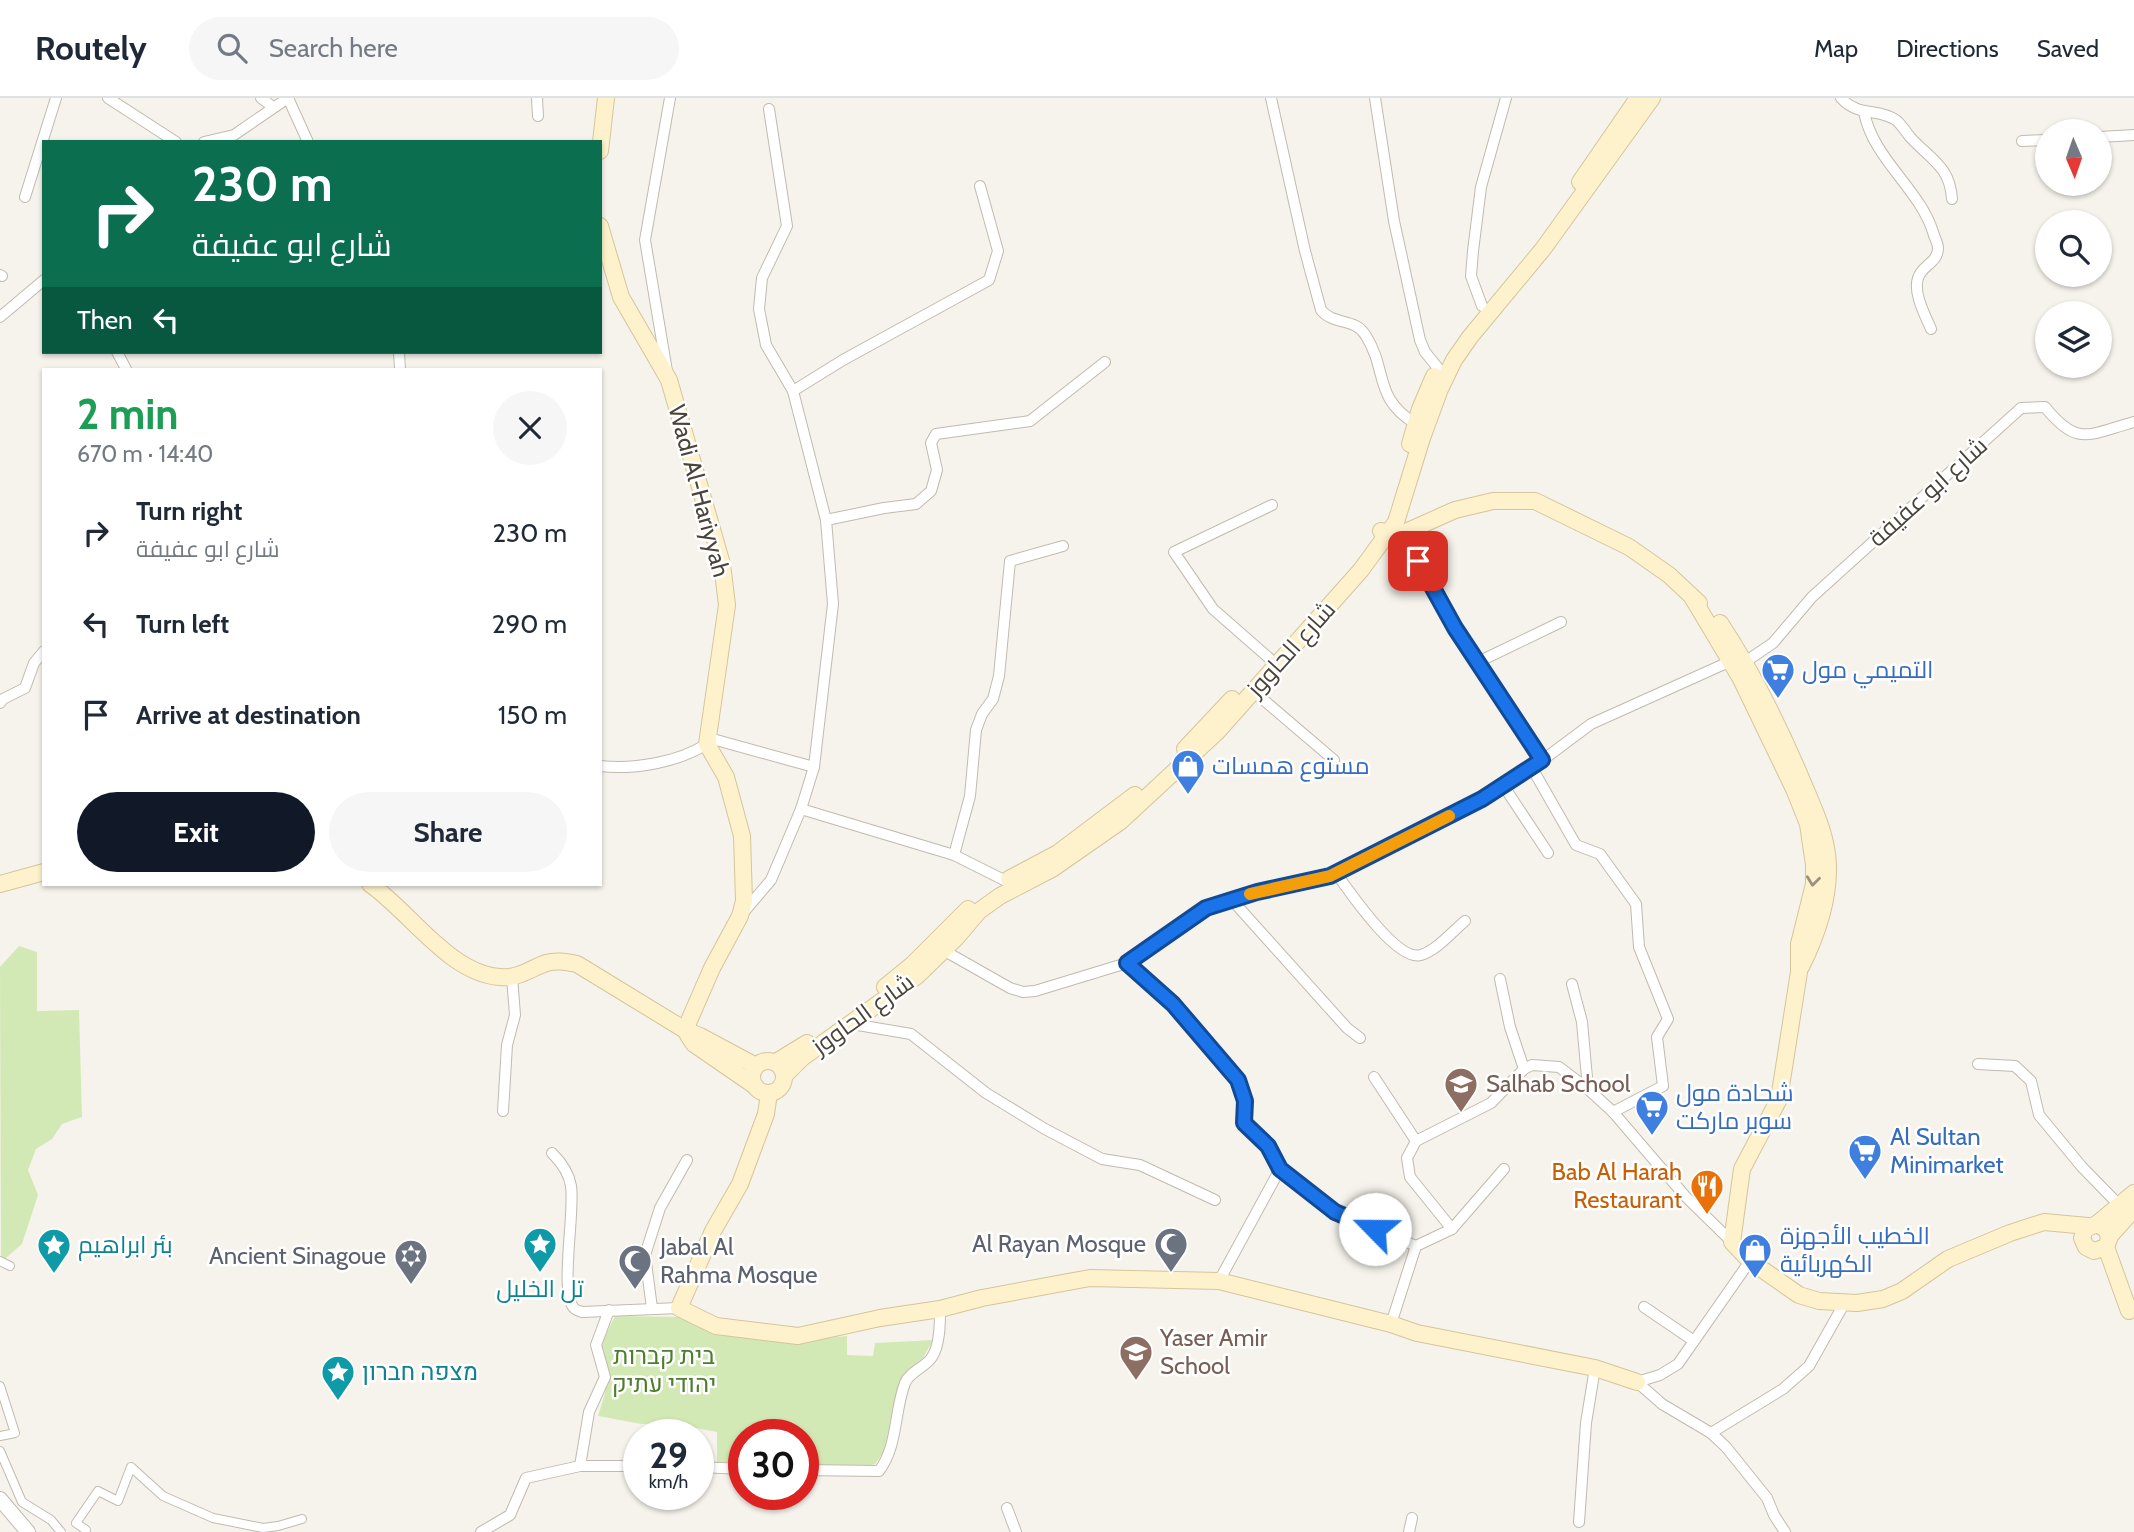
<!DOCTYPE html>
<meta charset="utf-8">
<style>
body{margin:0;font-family:Cabin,Cairo,Heebo,sans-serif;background:#f6f6f7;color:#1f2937;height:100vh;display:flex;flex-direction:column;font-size:26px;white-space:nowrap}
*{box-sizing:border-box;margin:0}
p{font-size:23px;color:#747a83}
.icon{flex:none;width:38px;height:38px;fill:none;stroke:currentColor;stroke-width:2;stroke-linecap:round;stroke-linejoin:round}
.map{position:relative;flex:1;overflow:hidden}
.details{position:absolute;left:42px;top:270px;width:560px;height:518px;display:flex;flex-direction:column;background:#fff;border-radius:0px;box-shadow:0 2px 5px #0004}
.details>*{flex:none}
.top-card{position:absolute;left:42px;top:42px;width:560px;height:214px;border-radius:0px;box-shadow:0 2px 5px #0004;background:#0b6e4f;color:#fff;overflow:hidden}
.needle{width:46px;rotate:178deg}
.controls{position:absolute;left:2035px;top:21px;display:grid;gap:14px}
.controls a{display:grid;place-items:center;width:77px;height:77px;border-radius:50%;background:#fff;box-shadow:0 2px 5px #0004;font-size:35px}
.speed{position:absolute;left:623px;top:1321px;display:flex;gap:14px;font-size:35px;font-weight:700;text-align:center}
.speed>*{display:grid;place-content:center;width:91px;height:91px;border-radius:50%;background:#fff;box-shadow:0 2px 5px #0004;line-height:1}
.speed small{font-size:18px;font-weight:400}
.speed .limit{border:10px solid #d22;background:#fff;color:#111}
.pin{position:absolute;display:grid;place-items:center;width:60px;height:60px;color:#fff;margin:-30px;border-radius:14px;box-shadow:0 4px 10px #0006}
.me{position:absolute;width:77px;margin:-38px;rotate:293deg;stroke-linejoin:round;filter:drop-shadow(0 0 5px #0008)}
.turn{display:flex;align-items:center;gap:24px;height:147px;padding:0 35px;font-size:32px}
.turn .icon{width:91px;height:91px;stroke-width:2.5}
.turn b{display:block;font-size:49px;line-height:60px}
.then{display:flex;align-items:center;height:66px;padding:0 35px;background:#0003;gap:14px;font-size:26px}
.round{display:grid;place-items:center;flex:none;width:74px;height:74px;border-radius:37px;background:#f6f6f7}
.headline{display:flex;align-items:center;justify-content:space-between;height:119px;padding:0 35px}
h1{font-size:42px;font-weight:700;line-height:52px;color:#1e9e55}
.action{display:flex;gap:14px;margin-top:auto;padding:14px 35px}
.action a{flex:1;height:80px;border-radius:42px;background:#111827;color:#fff;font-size:28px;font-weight:700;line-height:80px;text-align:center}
.action a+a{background:#f6f6f7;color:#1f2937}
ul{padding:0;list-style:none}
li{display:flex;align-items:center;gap:21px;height:91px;padding:0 35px}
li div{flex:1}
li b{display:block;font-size:26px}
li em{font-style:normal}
header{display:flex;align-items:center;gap:42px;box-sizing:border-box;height:98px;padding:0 35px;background:#fff;border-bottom:2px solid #e0e1e3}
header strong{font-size:33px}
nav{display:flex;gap:38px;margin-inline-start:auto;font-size:24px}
.search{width:490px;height:63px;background:#f6f6f7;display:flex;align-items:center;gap:18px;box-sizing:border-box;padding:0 24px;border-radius:38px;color:#747a83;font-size:26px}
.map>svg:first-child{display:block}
.green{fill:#d3e9b5}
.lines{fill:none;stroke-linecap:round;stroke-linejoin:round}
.pedestrian-casing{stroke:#c2baae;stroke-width:10}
.minor-casing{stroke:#c2baae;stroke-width:12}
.tertiary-casing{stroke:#c2baae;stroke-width:16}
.secondary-casing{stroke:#d5c59b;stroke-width:18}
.pedestrian{stroke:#fff;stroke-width:8}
.minor{stroke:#fff;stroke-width:10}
.tertiary{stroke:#fff;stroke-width:14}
.secondary{stroke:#fef2cd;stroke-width:16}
.oneway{stroke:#9b927c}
.route-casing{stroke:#114b97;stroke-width:18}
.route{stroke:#1a73e8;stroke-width:12}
.slow{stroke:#f59e0b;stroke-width:12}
.labels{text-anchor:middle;stroke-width:5;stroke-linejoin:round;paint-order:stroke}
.street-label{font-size:24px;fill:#4a4339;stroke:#fff}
.shop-label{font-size:24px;fill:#366cbe;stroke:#fff;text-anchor:start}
.education-label{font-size:24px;fill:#785e54;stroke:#fff;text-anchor:start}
.food-label{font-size:24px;fill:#c56008;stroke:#fff;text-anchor:end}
.worship-label{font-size:24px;fill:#5b616d;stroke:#fff;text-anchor:end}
.culture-label{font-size:24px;fill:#0d838f;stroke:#fff;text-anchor:start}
.park-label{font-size:24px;fill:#4c7e2b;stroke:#fff}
</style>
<header>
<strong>Routely</strong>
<div class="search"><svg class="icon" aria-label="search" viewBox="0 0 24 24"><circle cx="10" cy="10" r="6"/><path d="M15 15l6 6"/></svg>Search here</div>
<nav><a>Map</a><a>Directions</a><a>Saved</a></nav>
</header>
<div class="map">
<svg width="2134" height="1434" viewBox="0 0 2134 1434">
<rect width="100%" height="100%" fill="#f6f3ec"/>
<g class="green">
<path d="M 19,848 L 37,854 L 37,913 L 79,912 L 82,1019 L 62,1026 L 52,1041 L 36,1051 L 28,1072 L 38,1097 L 22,1146 L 1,1164 L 0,869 Z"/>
<path d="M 615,1218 L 683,1219 L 785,1244 L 847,1238 L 847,1257 L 873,1258 L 875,1245 L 933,1242 L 923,1260 L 902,1278 L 888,1348 L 875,1366 L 857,1370 L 803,1368 L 803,1337 L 744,1337 L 744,1365 L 717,1364 L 717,1334 L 669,1325 L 641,1326 L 598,1318 C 608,1286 612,1278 601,1246 Z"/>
</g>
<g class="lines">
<defs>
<g id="pedestrian">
<path d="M 0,1163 L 10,1168"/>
<path d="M 0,1288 L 15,1335 L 0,1338"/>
<path d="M 0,1353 L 22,1404 L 51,1422 L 61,1434"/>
<path d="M 86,1432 L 76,1425 L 98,1393 L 118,1403 L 131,1369 L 163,1398 L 213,1420 L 263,1430 L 278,1428 L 302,1421"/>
</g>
<g id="minor">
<path d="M 108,0 L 176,44"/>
<path d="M 261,0 L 273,9"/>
<path d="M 288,0 L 308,44"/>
<path d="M 537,0 L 538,18"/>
<path d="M 1271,0 L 1305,153 L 1321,212 C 1334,228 1355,219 1366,238 C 1388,273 1373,300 1416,326"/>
<path d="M 1375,0 L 1394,123 L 1420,242 L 1425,254 L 1438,270"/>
<path d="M 1841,0 C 1858,19 1878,10 1896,22 C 1901,26 1906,34 1910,39 C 1930,61 1950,68 1952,101"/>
<path d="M 1864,14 C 1873,61 1919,90 1933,134 C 1934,139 1938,145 1938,150 C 1938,165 1922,167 1918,180 C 1913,195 1925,217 1931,231"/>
<path d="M 2100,39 L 2134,37"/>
<path d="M 2022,43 L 2048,42"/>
<path d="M 204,44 L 234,37 L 288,0"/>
<path d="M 25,99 L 56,0"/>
<path d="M 0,177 L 2,178"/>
<path d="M 1482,208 L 1471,178 L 1473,153 L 1481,89 L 1506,0"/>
<path d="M 0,219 L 44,182"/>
<path d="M 117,254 L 126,271"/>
<path d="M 399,254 L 400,271"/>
<path d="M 667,273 L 645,142 L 670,0"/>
<path d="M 793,293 L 843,262 L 989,182 L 998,153 L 980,88"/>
<path d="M 826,422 L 884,410 L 916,406 L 931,393 L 937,372 L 931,345 L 936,336 L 1030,323 L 1105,264"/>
<path d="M 1399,437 L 1418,463 L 1455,530 L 1542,662"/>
<path d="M 1269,560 L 1213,511 L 1174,454 L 1272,407"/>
<path d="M 1478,564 L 1561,524"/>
<path d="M 1745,564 L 1773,545 L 1812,499 L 2021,310 L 2045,309 C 2078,350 2089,336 2134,324"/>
<path d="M 1253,593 L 1334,662"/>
<path d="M 0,605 L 3,601 L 25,590 L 34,565 L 44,553"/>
<path d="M 709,640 L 814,669"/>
<path d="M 600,668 C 635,672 678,664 707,646"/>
<path d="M 1532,670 L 1576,747 L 1600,756 L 1636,806 L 1639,849 L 1668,921 L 1657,939 L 1663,988 L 1613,1014"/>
<path d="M 1503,687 L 1548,755"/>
<path d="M 801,711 L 954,757 L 1006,783"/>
<path d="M 954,757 L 970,698 L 976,632 L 982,616 L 993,601 L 999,578 L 1010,463 L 1063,448"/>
<path d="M 1336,775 C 1349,793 1397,864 1421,857 C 1437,852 1452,834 1465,823"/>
<path d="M 1232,802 L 1347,930 L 1360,940"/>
<path d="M 742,816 L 771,782 L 801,711 L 814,669 L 833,506 L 826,422 L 793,293 L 766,247 L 759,211 L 762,180 L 787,128 L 769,11"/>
<path d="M 943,852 L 1010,890 L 1023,894 L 1035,893 L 1127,865 L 1206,810 L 1257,794 L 1330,778 L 1368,760 L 1482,701 L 1532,670 L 1591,626 L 1731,563"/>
<path d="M 1127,865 L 1173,907 L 1238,982 L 1244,995 L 1244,1025 L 1268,1048 L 1280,1071 L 1335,1114 L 1416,1148"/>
<path d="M 1500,881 L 1510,929 L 1524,971"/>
<path d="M 1572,886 L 1582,924 L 1588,991"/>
<path d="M 852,926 L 911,936 L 986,995 L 1045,1031 L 1102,1061 L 1140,1067 L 1215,1102"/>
<path d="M 1978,966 L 2015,968 L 2031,983 L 2039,1017 L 2082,1069 L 2119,1107"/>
<path d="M 1374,979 L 1416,1043"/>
<path d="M 503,1013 L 507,947 L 515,917 L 512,879"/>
<path d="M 552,1055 C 561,1064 569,1075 571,1088 C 575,1114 560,1190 573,1209 C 576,1213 578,1212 582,1214 L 679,1210"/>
<path d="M 1452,1131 L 1410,1079 L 1407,1060 L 1416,1043 L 1491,1005 L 1524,971 L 1532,967 L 1559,969 L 1588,991 L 1613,1014 L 1685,1098 L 1732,1144"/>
<path d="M 1219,1183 L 1280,1071"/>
<path d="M 1644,1209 L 1694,1243"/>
<path d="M 652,1210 L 645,1157 L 660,1110 L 687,1062"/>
<path d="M 1391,1226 L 1416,1148 L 1452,1131 L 1504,1071"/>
<path d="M 1637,1284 L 1662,1306 L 1711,1335 L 1726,1349 L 1767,1400 L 1774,1417 L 1785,1434"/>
<path d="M 1637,1284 L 1660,1277 L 1678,1266 L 1750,1163"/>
<path d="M 1711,1335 L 1783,1291 L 1809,1268 L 1844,1206"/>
<path d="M 580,1368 L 589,1314 L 605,1279 L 596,1247 L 609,1212"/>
<path d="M 698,1369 L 744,1371"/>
<path d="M 803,1372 L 879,1373 C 898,1348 894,1314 905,1285 C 909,1274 926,1269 932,1259 C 940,1247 940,1225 940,1211"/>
<path d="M 1007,1410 L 1016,1434"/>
<path d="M 1579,1424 L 1586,1325 L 1595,1270"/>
<path d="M 481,1434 L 510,1417 L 526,1380 L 580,1368 L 639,1368"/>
<path d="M 1409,1434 L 1412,1420"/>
</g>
<path id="tertiary" d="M 0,1401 L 28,1434"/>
<g id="secondary">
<path d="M 600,53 L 606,0"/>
<path d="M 1580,84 L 1638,0"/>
<path d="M 600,128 L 621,199 L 669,282 L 722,466 L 727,507 L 707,646 L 726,679 L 742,738 L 744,803 L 740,818 L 712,870 L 685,932"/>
<path d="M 1410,346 L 1420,311 L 1434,278"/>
<path d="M 1381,433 L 1388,437 L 1399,437 L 1455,412 L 1493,403 L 1535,403 L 1629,449 L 1669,477 L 1699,505"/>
<path d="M 1692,499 L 1741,581 L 1794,691 L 1808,726 L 1814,767 L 1814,786 L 1799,846 L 1799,874 L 1779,1001 L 1742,1071 L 1732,1144 L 1750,1163 L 1799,1197 L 1819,1203 L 1857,1205 L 1883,1201 L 1902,1193 L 1948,1161 L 2010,1135 L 2044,1124 L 2088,1128"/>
<path d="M 1720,525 C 1753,575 1780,630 1803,685 C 1814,711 1827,738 1828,767 C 1829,801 1816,839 1801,869"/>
<path d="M 1185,651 L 1232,601"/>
<path d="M 1009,781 L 1058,755 L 1135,697"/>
<path d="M 0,786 L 44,774"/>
<path d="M 370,786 C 409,813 450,876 500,879 C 517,881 530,871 546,865 C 557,862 566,864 577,866 L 685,932 L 700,938 L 756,968"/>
<path d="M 885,889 L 912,867 L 968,811"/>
<path d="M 688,937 L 694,946 L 755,988"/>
<circle cx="768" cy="979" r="16"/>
<path d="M 776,964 L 807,945"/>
<path d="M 785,977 L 802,960 L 917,878 L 956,840 L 979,813 L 1000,798 L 1052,771 L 1121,723 L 1217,634 L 1361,472 L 1396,424 L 1422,340 L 1440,291 L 1454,262 L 1470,239 L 1543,151 L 1652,0"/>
<path d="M 769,995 L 766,1016 L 740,1086 L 713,1133 L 679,1210 L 716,1228 L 798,1238 L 880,1220 L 940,1211 L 982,1200 L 1090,1180 L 1219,1183 L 1391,1226 L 1417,1235 L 1595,1270 L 1637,1284"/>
<path d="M 2097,1126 L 2134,1095"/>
<path d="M 2109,1139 L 2134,1111"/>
<path d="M 2106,1149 L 2094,1153 L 2086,1149 L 2082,1140 L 2085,1131 L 2097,1126 L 2107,1132 L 2109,1141 L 2106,1149 L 2129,1213"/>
</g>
</defs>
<use href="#pedestrian" class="pedestrian-casing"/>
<use href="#minor" class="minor-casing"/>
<use href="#tertiary" class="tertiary-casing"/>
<use href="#secondary" class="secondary-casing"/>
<use href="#pedestrian" class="pedestrian"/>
<use href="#minor" class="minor"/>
<use href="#tertiary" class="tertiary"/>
<use href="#secondary" class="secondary"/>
</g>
<defs><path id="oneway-chevron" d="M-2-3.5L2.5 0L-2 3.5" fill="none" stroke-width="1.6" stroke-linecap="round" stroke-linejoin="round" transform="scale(1.75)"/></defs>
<use class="oneway" href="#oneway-chevron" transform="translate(1813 783) rotate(97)"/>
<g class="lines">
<defs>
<path id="route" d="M 1375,1131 L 1335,1114 L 1280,1071 L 1268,1048 L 1244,1025 L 1245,1003 L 1238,982 L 1173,906 L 1127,865 L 1206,810 L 1257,794 L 1330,778 L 1482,701 L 1542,662 L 1455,530 L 1418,463"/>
</defs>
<use href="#route" class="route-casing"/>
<use href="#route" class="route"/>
<path class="slow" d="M 1250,796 L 1330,778 L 1449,718"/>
</g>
<defs>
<symbol id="supermarket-pin" viewBox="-11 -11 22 30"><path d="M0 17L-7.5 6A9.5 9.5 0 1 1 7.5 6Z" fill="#3f7fe0" stroke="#fff"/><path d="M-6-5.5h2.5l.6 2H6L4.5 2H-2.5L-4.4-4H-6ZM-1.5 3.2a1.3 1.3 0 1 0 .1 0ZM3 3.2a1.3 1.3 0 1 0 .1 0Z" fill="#fff"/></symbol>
<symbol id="shop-pin" viewBox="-11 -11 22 30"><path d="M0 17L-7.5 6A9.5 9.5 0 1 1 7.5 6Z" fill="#3f7fe0" stroke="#fff"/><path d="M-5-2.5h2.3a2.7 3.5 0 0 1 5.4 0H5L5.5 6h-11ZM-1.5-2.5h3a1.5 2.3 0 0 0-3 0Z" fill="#fff"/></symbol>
<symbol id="school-pin" viewBox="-11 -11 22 30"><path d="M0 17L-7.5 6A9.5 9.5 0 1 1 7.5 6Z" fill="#8d6e63" stroke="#fff"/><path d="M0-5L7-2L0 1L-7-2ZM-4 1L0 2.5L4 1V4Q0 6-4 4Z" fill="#fff"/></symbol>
<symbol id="restaurant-pin" viewBox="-11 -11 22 30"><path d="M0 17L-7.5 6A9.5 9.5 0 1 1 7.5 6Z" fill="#e8710a" stroke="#fff"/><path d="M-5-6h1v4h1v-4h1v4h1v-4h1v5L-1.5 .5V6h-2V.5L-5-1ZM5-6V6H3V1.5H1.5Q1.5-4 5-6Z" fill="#fff"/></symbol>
<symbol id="sight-pin" viewBox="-11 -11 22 30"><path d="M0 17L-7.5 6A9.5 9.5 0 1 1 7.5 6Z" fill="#0f9aa8" stroke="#fff"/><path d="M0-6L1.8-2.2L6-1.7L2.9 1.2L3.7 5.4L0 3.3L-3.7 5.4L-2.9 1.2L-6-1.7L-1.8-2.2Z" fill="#fff"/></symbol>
<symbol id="mosque-pin" viewBox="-11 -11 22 30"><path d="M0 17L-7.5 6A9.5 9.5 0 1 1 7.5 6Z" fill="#6b7280" stroke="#fff"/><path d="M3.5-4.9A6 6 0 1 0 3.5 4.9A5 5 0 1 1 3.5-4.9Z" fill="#fff"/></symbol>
<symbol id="synagogue-pin" viewBox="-11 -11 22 30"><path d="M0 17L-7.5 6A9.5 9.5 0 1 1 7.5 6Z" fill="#6b7280" stroke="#fff"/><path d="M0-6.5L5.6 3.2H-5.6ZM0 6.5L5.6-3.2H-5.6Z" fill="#fff"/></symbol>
</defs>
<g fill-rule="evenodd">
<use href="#supermarket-pin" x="1759" y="553" width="38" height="52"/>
<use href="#shop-pin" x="1169" y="649" width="38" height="52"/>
<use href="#school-pin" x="1442" y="967" width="38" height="52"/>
<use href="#supermarket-pin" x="1633" y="990" width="38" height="52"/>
<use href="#supermarket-pin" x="1846" y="1034" width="38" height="52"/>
<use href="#restaurant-pin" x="1688" y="1069" width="38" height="52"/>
<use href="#sight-pin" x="521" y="1127" width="38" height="52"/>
<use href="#mosque-pin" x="1152" y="1127" width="38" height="52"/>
<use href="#sight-pin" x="35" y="1128" width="38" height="52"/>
<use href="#shop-pin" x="1736" y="1133" width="38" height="52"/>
<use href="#synagogue-pin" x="392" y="1139" width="38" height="52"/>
<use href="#mosque-pin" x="616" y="1144" width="38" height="52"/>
<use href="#school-pin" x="1117" y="1235" width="38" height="52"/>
<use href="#sight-pin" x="319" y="1255" width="38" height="52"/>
</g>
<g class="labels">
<g class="street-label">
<text transform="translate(699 393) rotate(75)" y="8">Wadi Al-Hariyyah</text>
<text transform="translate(1928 394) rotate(-42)" y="8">شارع ابو عفيفة</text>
<text transform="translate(1291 551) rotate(-48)" y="8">شارع الحاووز</text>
<text transform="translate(863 916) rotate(-36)" y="8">شارع الحاووز</text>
</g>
<g class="shop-label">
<text x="1802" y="580">التميمي مول</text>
<text x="1212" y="676">مستوع همسات</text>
<text x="1676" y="1003">شحادة مول<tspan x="1676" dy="28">سوبر ماركت</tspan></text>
<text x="1890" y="1047">Al Sultan<tspan x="1890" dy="28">Minimarket</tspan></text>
<text x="1780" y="1146">الخطيب الأجهزة<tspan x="1780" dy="28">الكهربائية</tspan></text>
</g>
<g class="education-label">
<text x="1486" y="994">Salhab School</text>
<text x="1160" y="1248">Yaser Amir<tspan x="1160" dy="28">School</tspan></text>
</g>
<g class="food-label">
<text x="1682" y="1082">Bab Al Harah<tspan x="1682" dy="28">Restaurant</tspan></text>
</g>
<g class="worship-label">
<text x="1146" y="1154">Al Rayan Mosque</text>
<text x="660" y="1157" text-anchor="start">Jabal Al<tspan x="660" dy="28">Rahma Mosque</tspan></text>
<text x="386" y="1166">Ancient Sinagoue</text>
</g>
<g class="culture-label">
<text x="78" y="1155">بئر ابراهيم</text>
<text x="540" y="1199" text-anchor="middle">تل الخليل</text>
<text x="362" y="1282">מצפה חברון</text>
</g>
<g class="park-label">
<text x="664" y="1266">בית קברות<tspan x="664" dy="28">יהודי עתיק</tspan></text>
</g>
</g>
</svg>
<div class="controls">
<a><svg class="needle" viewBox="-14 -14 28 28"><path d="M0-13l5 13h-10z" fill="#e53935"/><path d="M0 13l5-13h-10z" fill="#747a83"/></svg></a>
<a><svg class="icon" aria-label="search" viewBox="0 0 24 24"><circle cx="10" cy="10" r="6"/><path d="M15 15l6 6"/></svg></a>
<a><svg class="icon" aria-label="layers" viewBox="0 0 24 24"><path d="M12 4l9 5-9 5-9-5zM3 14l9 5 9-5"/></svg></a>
</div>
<div class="speed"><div>29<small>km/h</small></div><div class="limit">30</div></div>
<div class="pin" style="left:1418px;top:463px;background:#d93025"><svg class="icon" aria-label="arrive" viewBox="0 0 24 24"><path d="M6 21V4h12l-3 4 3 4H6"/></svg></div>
<svg class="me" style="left:1375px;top:1131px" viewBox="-20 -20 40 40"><circle r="19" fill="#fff"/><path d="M0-13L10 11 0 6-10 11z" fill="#1a73e8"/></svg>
<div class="top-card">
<div class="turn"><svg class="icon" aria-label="right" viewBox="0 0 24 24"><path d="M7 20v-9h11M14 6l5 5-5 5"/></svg><div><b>230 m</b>شارع ابو عفيفة</div></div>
<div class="then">Then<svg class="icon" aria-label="left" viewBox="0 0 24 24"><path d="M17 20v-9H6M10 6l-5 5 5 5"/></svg></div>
</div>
<section class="details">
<div class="headline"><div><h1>2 min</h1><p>670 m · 14:40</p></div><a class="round"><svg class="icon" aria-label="close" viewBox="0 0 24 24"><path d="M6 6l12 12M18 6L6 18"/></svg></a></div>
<ul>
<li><svg class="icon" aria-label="right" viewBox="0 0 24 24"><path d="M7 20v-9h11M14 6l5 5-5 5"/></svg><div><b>Turn right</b><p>شارع ابو عفيفة</p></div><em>230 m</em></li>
<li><svg class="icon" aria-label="left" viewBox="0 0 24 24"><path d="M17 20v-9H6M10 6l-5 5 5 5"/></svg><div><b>Turn left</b></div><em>290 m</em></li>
<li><svg class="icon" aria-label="arrive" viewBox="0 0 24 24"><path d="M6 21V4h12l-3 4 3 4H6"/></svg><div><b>Arrive at destination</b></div><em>150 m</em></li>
</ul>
<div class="action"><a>Exit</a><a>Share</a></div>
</section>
</div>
